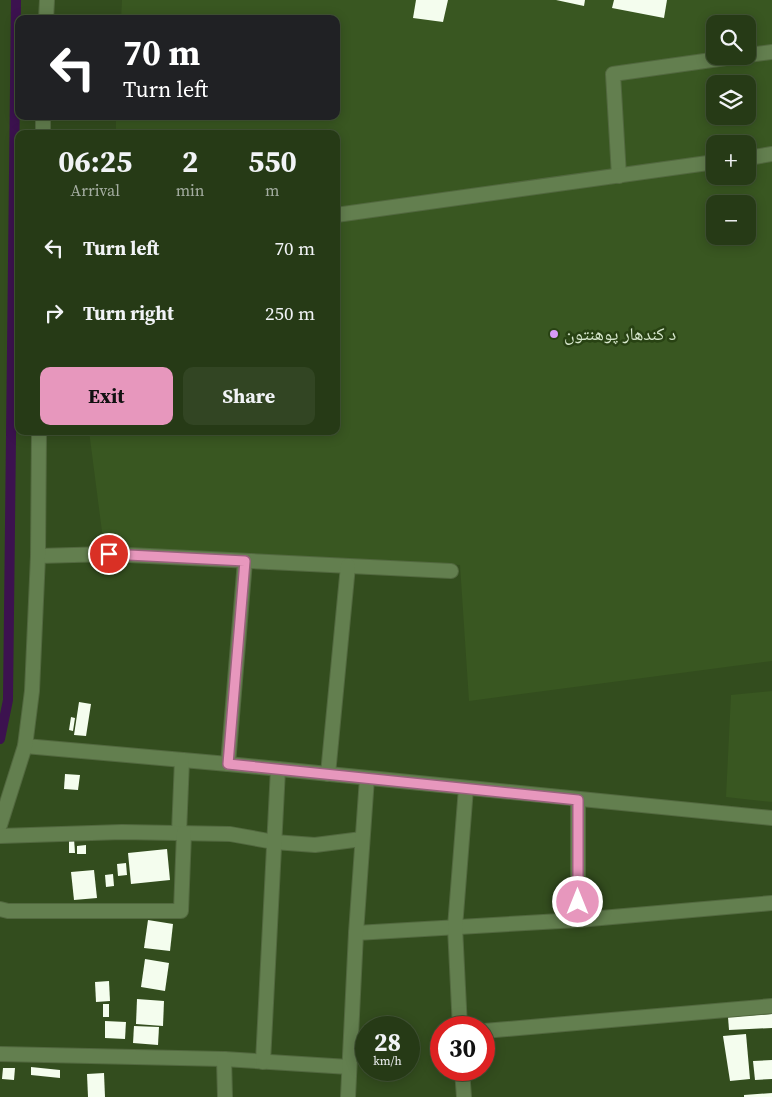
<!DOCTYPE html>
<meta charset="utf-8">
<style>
body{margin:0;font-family:"Source Serif 4","Noto Naskh Arabic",serif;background:#324523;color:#f1f3f6;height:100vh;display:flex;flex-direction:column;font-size:19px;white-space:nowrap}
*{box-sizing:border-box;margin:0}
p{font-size:16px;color:#a4ada1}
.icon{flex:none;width:28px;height:28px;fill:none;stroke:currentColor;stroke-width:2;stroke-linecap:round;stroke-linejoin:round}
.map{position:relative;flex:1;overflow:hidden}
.panel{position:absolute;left:15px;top:130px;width:325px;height:305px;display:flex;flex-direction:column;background:#263a16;border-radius:10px;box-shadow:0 2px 12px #0003,0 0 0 1px #425435}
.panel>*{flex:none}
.guide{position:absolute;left:15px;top:15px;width:325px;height:105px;border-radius:10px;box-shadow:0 2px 12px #0003,0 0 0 1px #425435;background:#202124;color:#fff;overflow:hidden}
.buttons{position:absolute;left:706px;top:15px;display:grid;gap:10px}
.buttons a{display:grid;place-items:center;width:50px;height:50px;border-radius:10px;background:#263a16;box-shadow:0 2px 12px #0003,0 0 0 1px #425435;font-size:25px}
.speed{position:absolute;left:355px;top:1016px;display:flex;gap:10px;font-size:25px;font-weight:700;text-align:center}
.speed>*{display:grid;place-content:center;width:65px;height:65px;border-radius:50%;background:#263a16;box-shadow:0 2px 12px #0003,0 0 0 1px #425435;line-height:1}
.speed small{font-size:12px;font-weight:400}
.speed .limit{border:8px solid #d22;background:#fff;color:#111}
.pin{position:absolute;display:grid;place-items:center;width:42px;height:42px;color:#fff;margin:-21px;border:2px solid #fff;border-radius:50%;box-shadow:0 1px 5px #0007}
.me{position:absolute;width:55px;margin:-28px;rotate:0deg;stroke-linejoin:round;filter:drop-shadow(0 0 4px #0008)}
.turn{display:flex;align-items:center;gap:18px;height:105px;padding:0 25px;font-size:22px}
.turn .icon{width:65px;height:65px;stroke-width:2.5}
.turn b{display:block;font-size:35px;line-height:42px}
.eta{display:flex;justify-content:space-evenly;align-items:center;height:85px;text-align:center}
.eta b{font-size:30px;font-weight:700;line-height:35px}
.primary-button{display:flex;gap:10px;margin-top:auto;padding:10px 25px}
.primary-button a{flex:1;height:58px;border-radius:10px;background:#e797bd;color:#111;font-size:20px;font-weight:700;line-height:58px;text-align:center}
.primary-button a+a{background:#324523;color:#f1f3f6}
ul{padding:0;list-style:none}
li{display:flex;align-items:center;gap:15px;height:65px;padding:0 25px}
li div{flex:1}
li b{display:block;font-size:19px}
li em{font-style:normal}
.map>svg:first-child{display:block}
.built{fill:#395721;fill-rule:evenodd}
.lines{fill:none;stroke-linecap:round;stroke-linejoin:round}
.canal{stroke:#3c124f;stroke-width:10}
.building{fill:#f4fdee}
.minor-casing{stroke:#52683f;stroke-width:16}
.minor{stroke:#637f4f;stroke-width:14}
.route-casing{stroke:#96627b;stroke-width:12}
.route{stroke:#e797bd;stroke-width:9}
.poi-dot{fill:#d89af8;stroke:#284213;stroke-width:2}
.labels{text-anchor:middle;stroke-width:5;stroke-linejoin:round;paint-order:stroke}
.poi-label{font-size:18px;fill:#d7e7cd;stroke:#284213;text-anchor:start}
</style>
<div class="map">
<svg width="772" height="1097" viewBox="0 0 772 1097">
<rect width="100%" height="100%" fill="#334d1e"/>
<g class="built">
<path d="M 122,0 L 772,0 L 772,661 L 469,701 L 460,565 L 104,547 L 89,431 L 336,431 L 336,134 L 116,134 L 116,116 L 336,116 L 336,19 L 121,19 ZM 715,24 L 748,24 L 748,56 L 715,56 ZM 715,84 L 748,84 L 748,116 L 715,116 ZM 715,144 L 748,144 L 748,176 L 715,176 ZM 715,204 L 748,204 L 748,236 L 715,236 Z"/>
<path d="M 772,691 L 772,802 L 726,797 L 731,695 Z"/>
</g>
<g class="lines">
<path class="canal" d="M 0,739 L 8,700 L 16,0"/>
</g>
<g class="building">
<path d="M 416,0 L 448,0 L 443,22 L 413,18 Z"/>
<path d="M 556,0 L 585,0 L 584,6 Z"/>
<path d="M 614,0 L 667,0 L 664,18 L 612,8 Z"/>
<path d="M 79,702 L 91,704 L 86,736 L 74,735 Z"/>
<path d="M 71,717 L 75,718 L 73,731 L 69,730 Z"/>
<path d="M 65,774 L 80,775 L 78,790 L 64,789 Z"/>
<path d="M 69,838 L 74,838 L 75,853 L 69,853 Z"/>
<path d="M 86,845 L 86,854 L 77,854 L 77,846 Z"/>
<path d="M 167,849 L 170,880 L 131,884 L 128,853 Z"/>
<path d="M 126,863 L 127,875 L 118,876 L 117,864 Z"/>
<path d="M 94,870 L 97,898 L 74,900 L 71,872 Z"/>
<path d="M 113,874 L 114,886 L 106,887 L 105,875 Z"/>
<path d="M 148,920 L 173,924 L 170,951 L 144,948 Z"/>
<path d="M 145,959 L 169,963 L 165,991 L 141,987 Z"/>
<path d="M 109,981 L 110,1001 L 96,1002 L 95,982 Z"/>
<path d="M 137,999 L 164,1001 L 163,1026 L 136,1024 Z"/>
<rect x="103" y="1004" width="6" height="13"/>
<path d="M 772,1014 L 772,1028 L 729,1030 L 728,1017 Z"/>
<path d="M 105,1021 L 126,1022 L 125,1039 L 105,1038 Z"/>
<path d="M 134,1026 L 159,1027 L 158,1045 L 133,1043 Z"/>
<path d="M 746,1034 L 750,1079 L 730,1081 L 723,1036 Z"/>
<path d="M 772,1060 L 772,1079 L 755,1080 L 753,1061 Z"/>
<path d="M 31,1067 L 60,1070 L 60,1078 L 31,1075 Z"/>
<path d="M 3,1068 L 15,1068 L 14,1080 L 2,1079 Z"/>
<path d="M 104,1073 L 105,1097 L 88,1097 L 87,1074 Z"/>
<path d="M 772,1093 L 772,1097 L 744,1097 L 744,1095 Z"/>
</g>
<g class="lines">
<defs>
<g id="minor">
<path d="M 46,19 L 47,0"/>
<path d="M 748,55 L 772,52"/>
<path d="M 43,134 L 43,116"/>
<path d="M 748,158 L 772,154"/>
<path d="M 619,176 L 613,74 L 740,56"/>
<path d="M 336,215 L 715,162"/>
<path d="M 38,556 L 109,554 L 451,571"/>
<path d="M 25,746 L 228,764 L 772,818"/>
<path d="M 228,764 L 245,561"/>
<path d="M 328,774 L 348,566"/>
<path d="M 0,825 L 25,746 L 32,691 L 38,556 L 39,431"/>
<path d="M 179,833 L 182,760"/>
<path d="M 0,836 L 122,832 L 230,834 L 274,842 L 315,845 L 362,839"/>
<path d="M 0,909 L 8,911 L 181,911 L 184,833"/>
<path d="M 578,920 L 578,799"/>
<path d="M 356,933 L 578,920 L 772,903"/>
<path d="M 460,1028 L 455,927 L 466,788"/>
<path d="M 484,1031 L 772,1006"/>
<path d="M 0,1054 L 224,1059 L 349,1067"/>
<path d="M 224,1059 L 225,1097"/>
<path d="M 263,1062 L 278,769"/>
<path d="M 462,1070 L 464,1097"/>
<path d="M 348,1097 L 356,933 L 367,778"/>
</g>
</defs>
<use href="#minor" class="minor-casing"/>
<use href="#minor" class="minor"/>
</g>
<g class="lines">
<defs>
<path id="route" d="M 109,554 L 245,561 L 228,764 L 578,800 L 578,902"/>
</defs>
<use href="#route" class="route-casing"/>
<use href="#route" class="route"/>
</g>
<circle class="poi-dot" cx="554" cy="334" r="5"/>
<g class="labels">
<g class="poi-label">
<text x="564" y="340">د کندهار پوهنتون</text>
</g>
</g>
</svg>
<div class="buttons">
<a><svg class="icon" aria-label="search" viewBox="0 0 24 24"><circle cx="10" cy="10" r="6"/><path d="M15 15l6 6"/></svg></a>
<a><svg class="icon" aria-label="layers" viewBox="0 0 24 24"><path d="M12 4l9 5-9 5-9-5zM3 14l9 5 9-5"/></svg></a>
<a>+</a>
<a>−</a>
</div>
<div class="speed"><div>28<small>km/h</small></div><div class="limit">30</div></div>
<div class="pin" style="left:109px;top:554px;background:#d93025"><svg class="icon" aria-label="arrive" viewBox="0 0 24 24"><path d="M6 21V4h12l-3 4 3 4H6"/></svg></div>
<svg class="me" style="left:578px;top:902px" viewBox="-20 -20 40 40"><circle r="17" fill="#e797bd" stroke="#fff" stroke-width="3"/><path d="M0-11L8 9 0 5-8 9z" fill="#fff"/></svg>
<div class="guide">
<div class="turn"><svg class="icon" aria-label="left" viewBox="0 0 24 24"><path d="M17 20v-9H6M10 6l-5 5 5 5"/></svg><div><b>70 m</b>Turn left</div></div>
</div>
<section class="panel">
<div class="eta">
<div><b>06:25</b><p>Arrival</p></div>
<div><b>2</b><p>min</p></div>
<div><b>550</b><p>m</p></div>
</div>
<ul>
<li><svg class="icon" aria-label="left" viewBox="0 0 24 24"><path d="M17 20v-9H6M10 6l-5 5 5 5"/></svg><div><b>Turn left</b></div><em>70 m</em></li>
<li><svg class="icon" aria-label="right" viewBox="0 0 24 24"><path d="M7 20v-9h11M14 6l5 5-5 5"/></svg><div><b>Turn right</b></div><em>250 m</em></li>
</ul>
<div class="primary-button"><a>Exit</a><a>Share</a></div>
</section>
</div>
